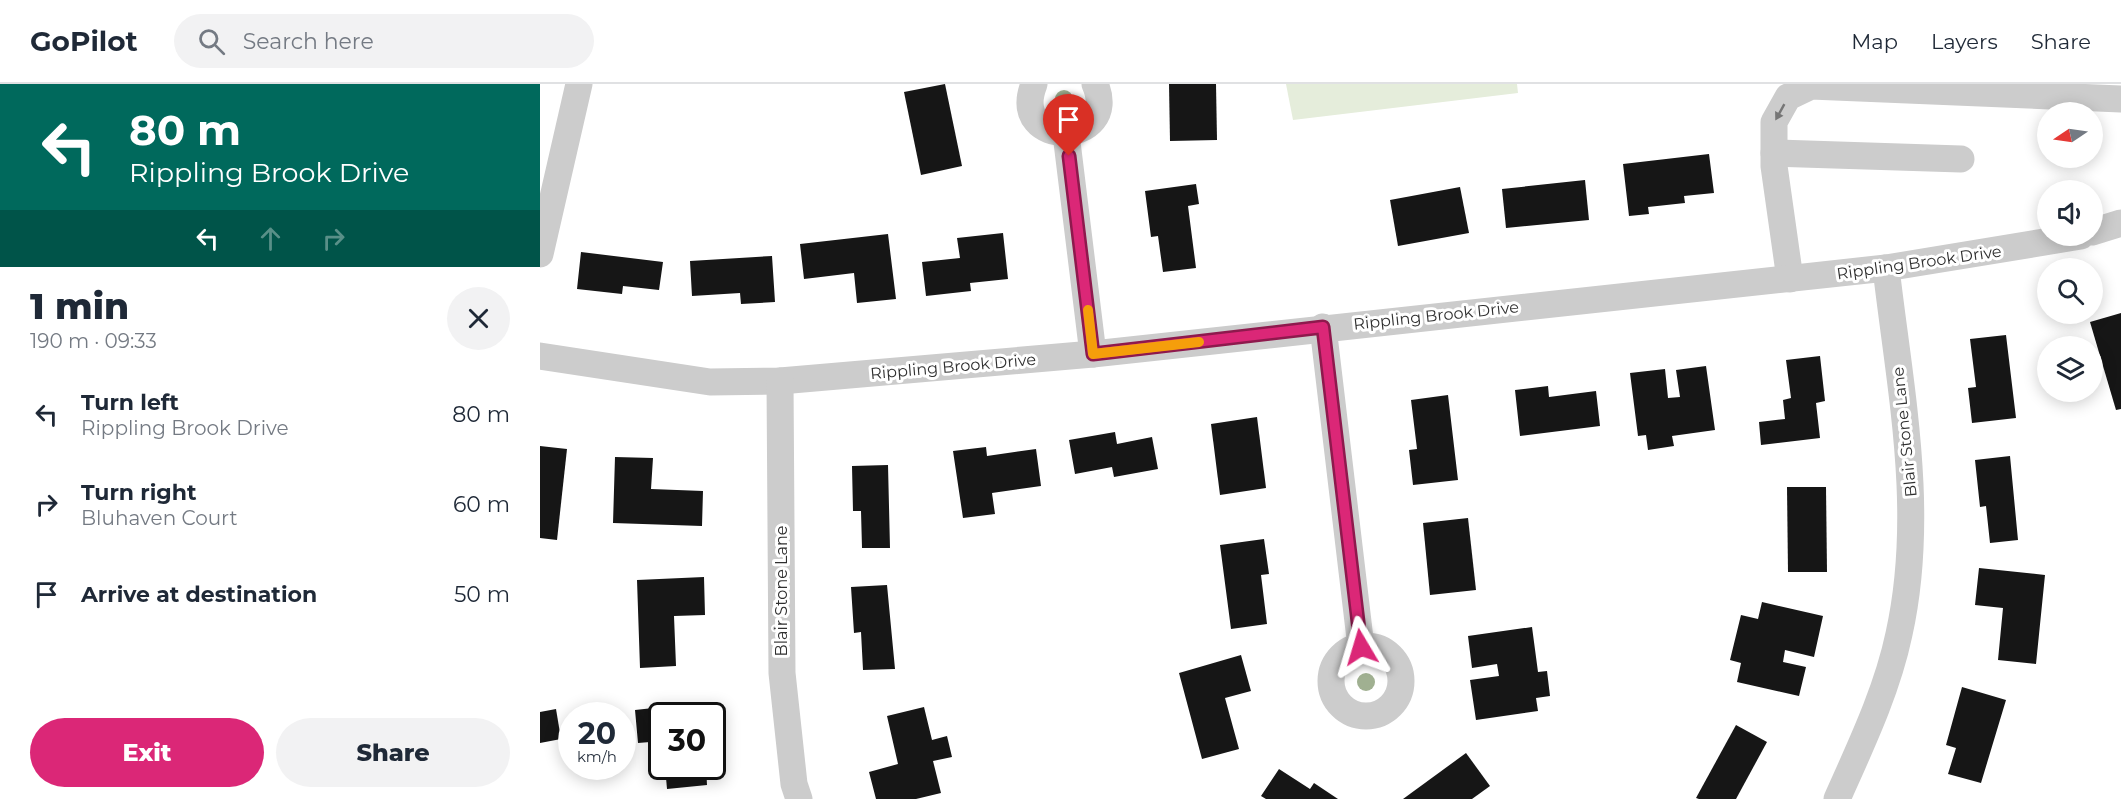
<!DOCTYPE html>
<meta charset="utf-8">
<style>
body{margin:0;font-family:Montserrat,sans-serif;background:#f2f2f3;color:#1f2937;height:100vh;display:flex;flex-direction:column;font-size:22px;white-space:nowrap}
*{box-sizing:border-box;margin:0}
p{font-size:20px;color:#747a83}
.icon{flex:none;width:33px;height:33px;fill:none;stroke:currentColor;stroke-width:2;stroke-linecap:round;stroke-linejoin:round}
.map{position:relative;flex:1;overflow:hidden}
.drawer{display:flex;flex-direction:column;background:#fff;width:540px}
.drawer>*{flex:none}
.hud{background:#00695c;color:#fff;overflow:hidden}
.needle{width:39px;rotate:257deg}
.buttons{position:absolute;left:1497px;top:18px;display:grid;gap:12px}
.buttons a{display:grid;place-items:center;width:66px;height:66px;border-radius:50%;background:#fff;box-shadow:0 3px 15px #0003;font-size:30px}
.speed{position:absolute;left:18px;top:618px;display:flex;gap:12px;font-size:30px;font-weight:700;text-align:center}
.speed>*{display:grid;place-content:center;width:78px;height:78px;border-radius:50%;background:#fff;box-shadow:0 3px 15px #0003;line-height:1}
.speed small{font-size:15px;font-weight:400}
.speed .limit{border:3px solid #111;border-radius:9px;background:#fff;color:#111}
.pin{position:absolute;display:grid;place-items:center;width:51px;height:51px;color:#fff;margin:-62px -26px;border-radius:50% 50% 50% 0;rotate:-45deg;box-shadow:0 0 6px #0007}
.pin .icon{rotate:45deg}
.me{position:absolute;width:66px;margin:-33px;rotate:353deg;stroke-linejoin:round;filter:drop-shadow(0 0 4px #0008)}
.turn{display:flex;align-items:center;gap:21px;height:126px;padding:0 30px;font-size:27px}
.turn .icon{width:78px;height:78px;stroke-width:2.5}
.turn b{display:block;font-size:42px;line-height:51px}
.lanes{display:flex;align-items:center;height:57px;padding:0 30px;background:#0003;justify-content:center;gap:30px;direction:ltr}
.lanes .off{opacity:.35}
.round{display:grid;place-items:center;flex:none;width:63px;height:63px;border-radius:32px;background:#f2f2f3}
.headline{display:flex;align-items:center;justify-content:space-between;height:102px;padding:0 30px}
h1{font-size:36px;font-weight:800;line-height:45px}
.action{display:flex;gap:12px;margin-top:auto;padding:12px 30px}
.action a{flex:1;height:69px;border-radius:36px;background:#db2777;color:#fff;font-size:24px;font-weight:800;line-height:69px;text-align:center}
.action a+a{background:#f2f2f3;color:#1f2937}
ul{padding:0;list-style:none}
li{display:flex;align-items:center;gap:18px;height:90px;padding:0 30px}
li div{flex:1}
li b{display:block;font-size:22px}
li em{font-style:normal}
header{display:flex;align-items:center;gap:36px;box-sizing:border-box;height:84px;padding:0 30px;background:#fff;border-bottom:2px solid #e0e1e3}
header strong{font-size:28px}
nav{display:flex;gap:33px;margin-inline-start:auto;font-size:21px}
.search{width:420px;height:54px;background:#f2f2f3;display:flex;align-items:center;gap:15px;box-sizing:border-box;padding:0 21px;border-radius:33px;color:#747a83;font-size:22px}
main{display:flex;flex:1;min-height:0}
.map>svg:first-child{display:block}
.green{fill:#e5eddb}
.building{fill:#161616}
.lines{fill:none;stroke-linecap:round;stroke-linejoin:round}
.minor{stroke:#ccc;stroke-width:27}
.tree{fill:#a0b091}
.oneway{fill:#767676}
.route-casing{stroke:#8e194d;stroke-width:15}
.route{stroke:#db2777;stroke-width:10}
.slow{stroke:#f59e0b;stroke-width:10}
.labels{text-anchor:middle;stroke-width:6;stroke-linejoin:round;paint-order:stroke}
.street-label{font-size:16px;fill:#2f2f2f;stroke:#fff}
</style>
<header>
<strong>GoPilot</strong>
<div class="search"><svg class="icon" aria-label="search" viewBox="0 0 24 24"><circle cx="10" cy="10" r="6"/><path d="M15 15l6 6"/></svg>Search here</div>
<nav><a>Map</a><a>Layers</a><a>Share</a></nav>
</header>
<main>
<section class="drawer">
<div class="hud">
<div class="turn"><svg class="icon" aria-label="left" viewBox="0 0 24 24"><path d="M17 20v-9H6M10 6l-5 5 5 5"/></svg><div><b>80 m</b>Rippling Brook Drive</div></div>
<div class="lanes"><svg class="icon" aria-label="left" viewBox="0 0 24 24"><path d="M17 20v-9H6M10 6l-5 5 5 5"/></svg><svg class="icon off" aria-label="ahead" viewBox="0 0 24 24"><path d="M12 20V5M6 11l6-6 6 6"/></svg><svg class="icon off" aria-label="right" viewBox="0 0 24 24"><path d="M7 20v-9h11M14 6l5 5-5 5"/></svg></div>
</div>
<div class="headline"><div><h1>1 min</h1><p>190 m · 09:33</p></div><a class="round"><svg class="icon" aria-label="close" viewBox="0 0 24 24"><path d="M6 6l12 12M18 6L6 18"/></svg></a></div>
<ul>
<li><svg class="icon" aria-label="left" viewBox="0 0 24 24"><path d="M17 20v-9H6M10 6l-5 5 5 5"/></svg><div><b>Turn left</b><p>Rippling Brook Drive</p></div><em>80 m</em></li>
<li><svg class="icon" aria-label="right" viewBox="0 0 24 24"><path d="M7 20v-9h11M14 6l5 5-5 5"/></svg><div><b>Turn right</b><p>Bluhaven Court</p></div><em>60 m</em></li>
<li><svg class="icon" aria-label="arrive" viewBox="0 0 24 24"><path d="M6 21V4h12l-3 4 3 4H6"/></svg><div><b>Arrive at destination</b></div><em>50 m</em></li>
</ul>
<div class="action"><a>Exit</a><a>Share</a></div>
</section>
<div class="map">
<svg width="1581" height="715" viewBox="0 0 1581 715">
<rect width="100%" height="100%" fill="#fff"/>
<path class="green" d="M 746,0 L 977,0 L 978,9 L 753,36 Z"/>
<g class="building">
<path d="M 405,0 L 422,82 L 381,91 L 364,8 Z"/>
<path d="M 629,0 L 676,0 L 677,56 L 630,57 Z"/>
<path d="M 1169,70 L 1174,109 L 1144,112 L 1145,119 L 1108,123 L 1109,130 L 1089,132 L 1083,80 Z"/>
<path d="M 1045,96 L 1049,136 L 966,144 L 962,105 Z"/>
<path d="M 656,100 L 659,120 L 648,122 L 656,184 L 623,188 L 618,152 L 611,153 L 605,107 Z"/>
<path d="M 920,103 L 929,149 L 858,162 L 850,116 Z"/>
<path d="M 463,149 L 468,195 L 430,199 L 431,207 L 386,212 L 382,178 L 420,174 L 417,154 Z"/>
<path d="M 348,150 L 356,215 L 317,219 L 314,189 L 264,195 L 260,160 Z"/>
<path d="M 41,168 L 123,178 L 119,206 L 83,202 L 82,210 L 37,205 Z"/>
<path d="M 232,172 L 235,218 L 201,220 L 200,209 L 152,212 L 150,177 Z"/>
<path d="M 1581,229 L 1581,325 L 1576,326 L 1550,238 Z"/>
<path d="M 1466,251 L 1476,334 L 1432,339 L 1428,304 L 1436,303 L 1430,255 Z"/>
<path d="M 1280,272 L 1285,317 L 1276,319 L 1280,354 L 1221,361 L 1219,338 L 1245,335 L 1243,316 L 1251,314 L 1246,276 Z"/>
<path d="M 1166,282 L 1175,346 L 1132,352 L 1134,362 L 1108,366 L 1106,351 L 1098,352 L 1090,289 L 1125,285 L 1128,314 L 1140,313 L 1136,286 Z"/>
<path d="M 1008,302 L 1009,313 L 1056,307 L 1060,342 L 980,352 L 975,306 Z"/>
<path d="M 908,311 L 918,396 L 873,401 L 869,366 L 877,365 L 871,316 Z"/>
<path d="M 717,333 L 726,404 L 680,411 L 671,340 Z"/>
<path d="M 575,348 L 577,360 L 612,353 L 618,385 L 574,393 L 572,383 L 535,390 L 529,356 Z"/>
<path d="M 0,362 L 27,365 L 17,456 L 0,454 Z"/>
<path d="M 446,363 L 447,372 L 496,365 L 501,402 L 452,409 L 455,430 L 423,434 L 413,367 Z"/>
<path d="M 1470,372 L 1478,456 L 1450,459 L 1446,422 L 1440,423 L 1435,376 Z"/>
<path d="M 75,373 L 113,374 L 111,405 L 163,407 L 162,442 L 73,439 Z"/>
<path d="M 348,381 L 350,464 L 322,464 L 321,427 L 313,427 L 312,382 Z"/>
<path d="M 1247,403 L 1286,403 L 1287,488 L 1248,488 Z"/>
<path d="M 928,434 L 936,506 L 890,511 L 883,439 Z"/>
<path d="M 724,455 L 729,490 L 721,491 L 727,540 L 691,545 L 680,461 Z"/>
<path d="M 1439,484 L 1505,491 L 1496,580 L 1458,576 L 1463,524 L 1435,521 Z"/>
<path d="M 164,493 L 165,531 L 134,532 L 136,582 L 100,584 L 97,496 Z"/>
<path d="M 347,501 L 355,585 L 323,586 L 321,548 L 314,549 L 311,503 Z"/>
<path d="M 1222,518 L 1283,532 L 1274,573 L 1245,566 L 1243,578 L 1266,583 L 1259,612 L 1197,598 L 1201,579 L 1190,576 L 1201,531 L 1218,535 Z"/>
<path d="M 992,543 L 998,588 L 1007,587 L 1010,612 L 996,614 L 998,627 L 936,636 L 930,596 L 959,592 L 957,580 L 932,584 L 928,552 Z"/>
<path d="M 701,571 L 711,607 L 685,614 L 699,665 L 662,675 L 639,589 Z"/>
<path d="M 1422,603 L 1466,616 L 1441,699 L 1408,690 L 1416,664 L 1406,661 Z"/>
<path d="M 159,619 L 160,632 L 122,632 L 122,657 L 98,659 L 95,626 Z"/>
<path d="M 384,623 L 392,656 L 407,652 L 412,673 L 393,677 L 401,709 L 376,715 L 336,715 L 329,688 L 358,680 L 347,632 Z"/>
<path d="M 16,625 L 21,655 L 0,659 L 0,628 Z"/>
<path d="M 1196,641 L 1227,658 L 1196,715 L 1159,715 L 1156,714 Z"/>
<path d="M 926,669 L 950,702 L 932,715 L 863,715 Z"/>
<path d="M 125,682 L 166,682 L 167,701 L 127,705 Z"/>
<path d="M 739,685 L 770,705 L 774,699 L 798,715 L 726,715 L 721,712 Z"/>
</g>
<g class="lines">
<g class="minor">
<path d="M 494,0 C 468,67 582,62 555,0"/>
<path d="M 526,50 L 553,270"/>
<path d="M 1234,69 L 1421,75"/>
<path d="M 1552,148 L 1581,139"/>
<path d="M 0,170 L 39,0"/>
<path d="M 1250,195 L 1234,82 L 1234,38 L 1248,13 L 1271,2 L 1581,15"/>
<path d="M 783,243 L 821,563"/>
<path d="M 0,272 L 170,298 L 240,297 L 553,270 L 1346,184 L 1541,152"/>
<path d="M 240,297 L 242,589 L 254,700 L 259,715"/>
<circle cx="826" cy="597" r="35"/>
<path d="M 1297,715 C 1321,661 1347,607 1359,550 C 1386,428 1360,305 1346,184"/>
</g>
</g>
<g class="tree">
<circle cx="524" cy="15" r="9"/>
<circle cx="826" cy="598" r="9"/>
</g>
<defs><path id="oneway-solid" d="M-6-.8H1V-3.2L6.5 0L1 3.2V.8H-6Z" transform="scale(1.5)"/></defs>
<use class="oneway" href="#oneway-solid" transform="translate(1240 28) rotate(119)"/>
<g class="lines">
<defs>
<path id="route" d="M 529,72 L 553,270 L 783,243 L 821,563"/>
</defs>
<use href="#route" class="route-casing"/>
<use href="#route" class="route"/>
<path class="slow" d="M 548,226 L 553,270 L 659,258"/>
</g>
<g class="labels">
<g class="street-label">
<text transform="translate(1379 178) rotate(-8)" y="6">Rippling Brook Drive</text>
<text transform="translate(896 231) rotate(-6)" y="6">Rippling Brook Drive</text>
<text transform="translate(413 282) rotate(-5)" y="6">Rippling Brook Drive</text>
<text transform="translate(1364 348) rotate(-96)" y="6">Blair Stone Lane</text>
<text transform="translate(241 507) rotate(-90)" y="6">Blair Stone Lane</text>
</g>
</g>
</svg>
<div class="buttons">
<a><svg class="needle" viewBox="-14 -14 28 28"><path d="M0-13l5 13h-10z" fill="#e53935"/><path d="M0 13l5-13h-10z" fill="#747a83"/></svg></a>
<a><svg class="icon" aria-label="sound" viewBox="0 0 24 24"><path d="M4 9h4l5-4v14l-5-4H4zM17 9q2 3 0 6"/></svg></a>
<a><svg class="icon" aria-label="search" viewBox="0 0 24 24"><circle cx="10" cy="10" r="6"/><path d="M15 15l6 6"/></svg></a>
<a><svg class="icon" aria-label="layers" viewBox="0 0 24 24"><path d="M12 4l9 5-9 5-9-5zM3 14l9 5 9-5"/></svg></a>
</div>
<div class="speed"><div>20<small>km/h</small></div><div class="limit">30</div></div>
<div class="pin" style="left:529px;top:72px;background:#d93025"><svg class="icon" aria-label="arrive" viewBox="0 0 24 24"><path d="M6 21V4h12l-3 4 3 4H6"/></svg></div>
<svg class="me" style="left:821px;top:563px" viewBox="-20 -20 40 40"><path d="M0-17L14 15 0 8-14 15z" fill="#db2777" stroke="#fff" stroke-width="4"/></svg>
</div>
</main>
